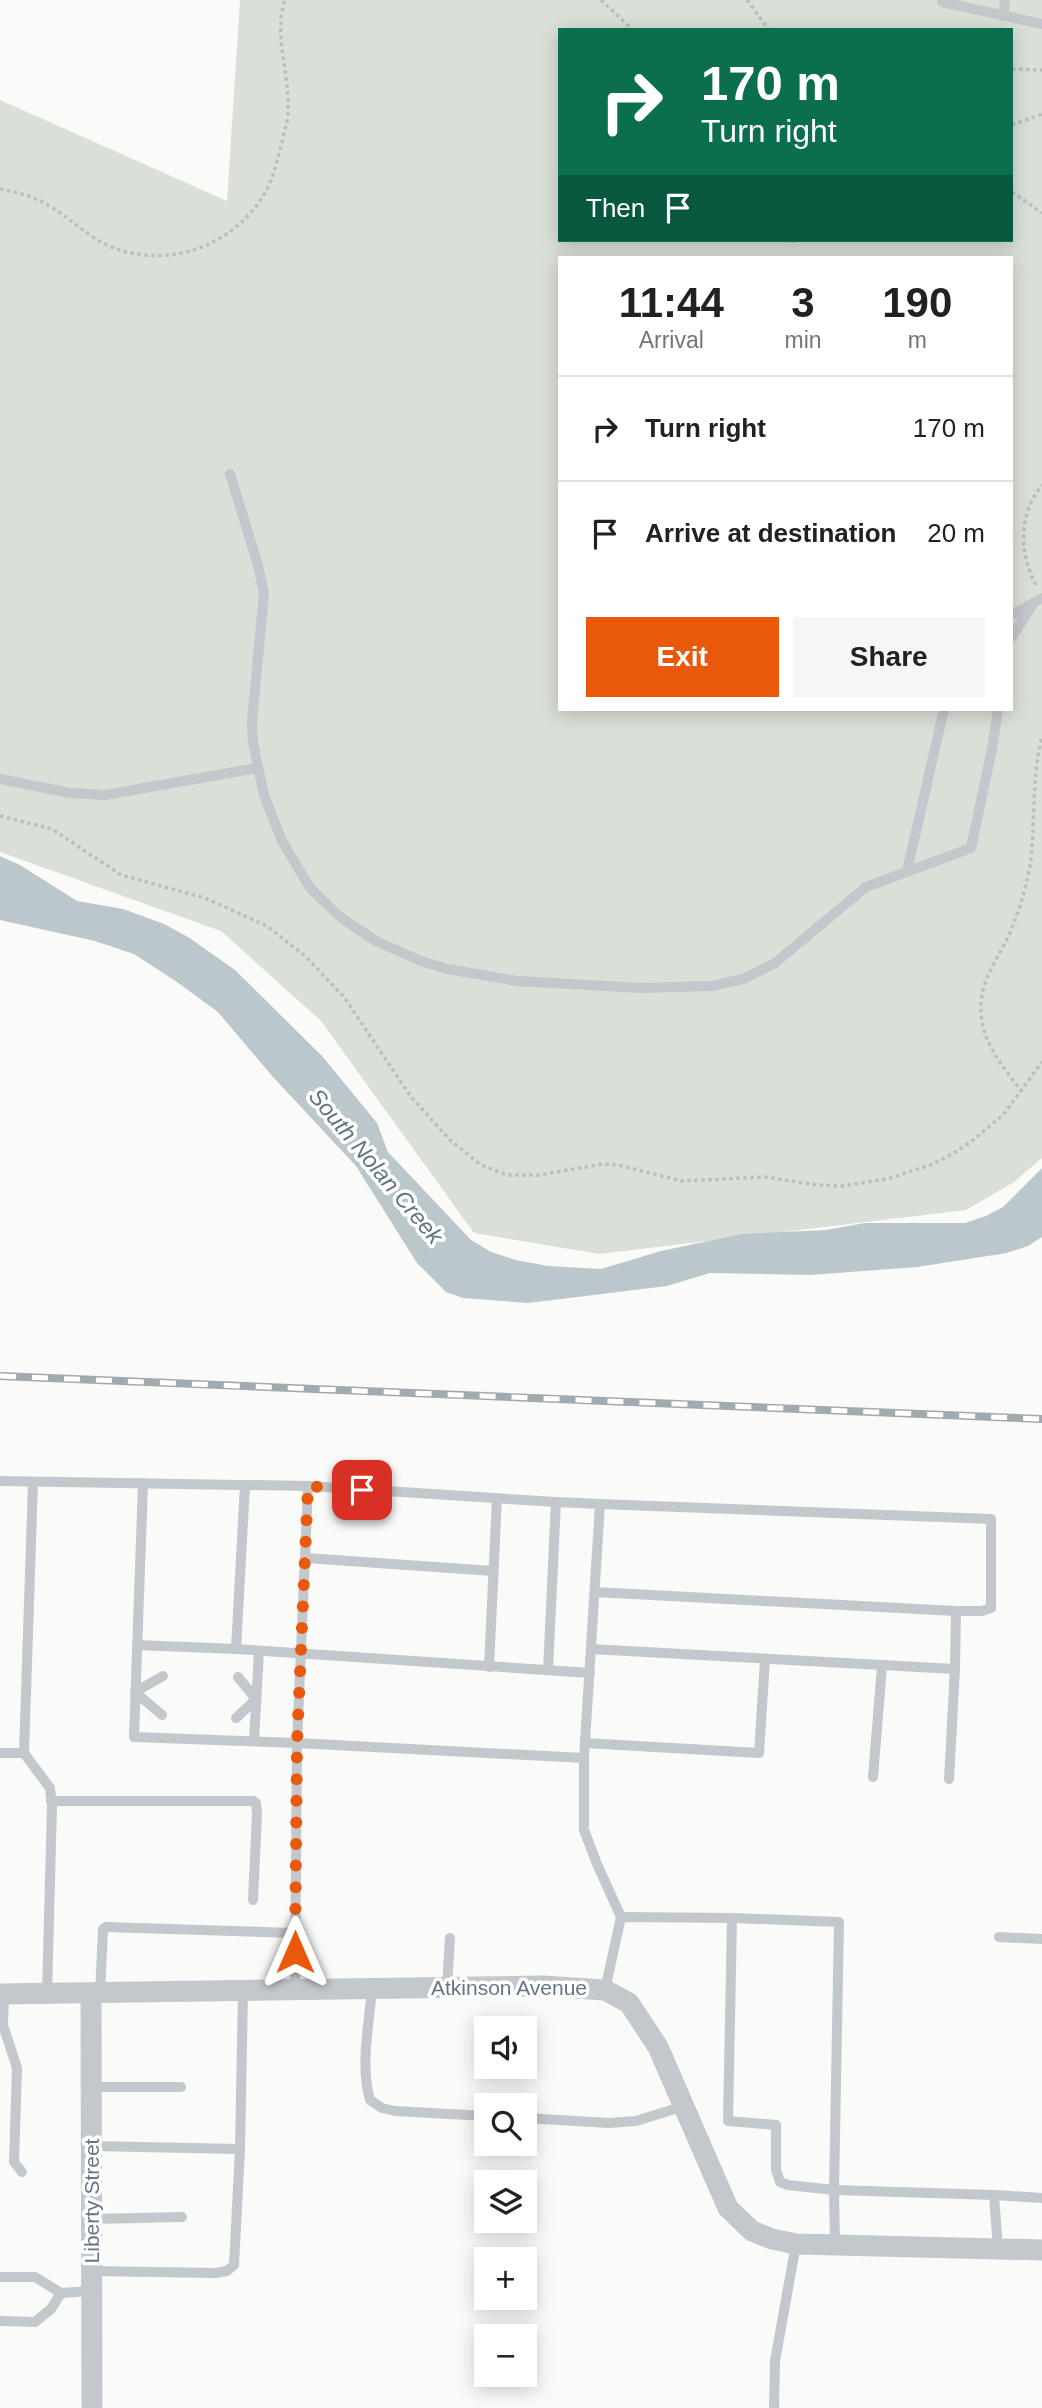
<!DOCTYPE html>
<meta charset="utf-8">
<style>
body{margin:0;font-family:Arial,sans-serif;background:#f6f6f6;color:#202124;height:100vh;display:flex;flex-direction:column;font-size:26px;white-space:nowrap}
*{box-sizing:border-box;margin:0}
p{font-size:23px;color:#757577}
.icon{flex:none;width:38px;height:38px;fill:none;stroke:currentColor;stroke-width:2;stroke-linecap:round;stroke-linejoin:round}
.map{position:relative;flex:1;overflow:hidden}
.details{position:absolute;left:558px;top:256px;width:455px;height:455px;display:flex;flex-direction:column;background:#fff;border-radius:0px;box-shadow:0 4px 18px #0003}
.details>*{flex:none}
.top-card{position:absolute;left:558px;top:28px;width:455px;height:214px;border-radius:0px;box-shadow:0 4px 18px #0003;background:#0b6e4f;color:#fff;overflow:hidden}
.buttons{position:absolute;left:474px;top:2016px;display:grid;gap:14px}
.buttons a{display:grid;place-items:center;width:63px;height:63px;border-radius:0px;background:#fff;box-shadow:0 4px 18px #0003;font-size:35px}
.pin{position:absolute;display:grid;place-items:center;width:60px;height:60px;color:#fff;margin:-30px;border-radius:14px;box-shadow:0 4px 10px #0006}
.me{position:absolute;width:77px;margin:-38px;rotate:0deg;stroke-linejoin:round;filter:drop-shadow(0 0 5px #0008)}
.turn{display:flex;align-items:center;gap:24px;height:147px;padding:0 28px;font-size:32px}
.turn .icon{width:91px;height:91px;stroke-width:2.5}
.turn b{display:block;font-size:49px;line-height:60px}
.then{display:flex;align-items:center;height:66px;padding:0 28px;background:#0003;gap:14px;font-size:26px}
.eta{display:flex;justify-content:space-evenly;align-items:center;height:119px;text-align:center}
.eta b{font-size:42px;font-weight:800;line-height:49px}
.button{display:flex;gap:14px;margin-top:auto;padding:14px 28px}
.button a{flex:1;height:80px;border-radius:0px;background:#ea580c;color:#fff;font-size:28px;font-weight:800;line-height:80px;text-align:center}
.button a+a{background:#f6f6f6;color:#202124}
ul{padding:0;list-style:none}
li{display:flex;align-items:center;gap:21px;height:105px;padding:0 28px;border-top:2px solid #e0e0e0}
li div{flex:1}
li b{display:block;font-size:26px}
li em{font-style:normal}
.map>svg:first-child{display:block}
.green{fill:#dadfd7;fill-rule:evenodd}
.water{fill:#bbc7cb}
.lines{fill:none;stroke-linecap:round;stroke-linejoin:round}
.path{stroke:#bbbfc2;stroke-width:3.5;stroke-dasharray:3.5 3.5;stroke-linecap:butt}
.lane{stroke:#c3c8cc;stroke-width:10}
.street{stroke:#c3c8cc;stroke-width:21}
.rail-casing{stroke:#a2aab0;stroke-width:8}
.rail{stroke:#fff;stroke-width:5;stroke-dasharray:16;stroke-linecap:butt}
.route{stroke:#ea580c;stroke-width:12;stroke-dasharray:0 21.6}
.labels{text-anchor:middle;stroke-width:7;stroke-linejoin:round;paint-order:stroke}
.street-label{font-size:21px;fill:#657683;stroke:#fff}
.water-label{font-size:23px;font-style:italic;fill:#60757c;stroke:#fff}
</style>
<div class="map">
<svg width="1042" height="2408" viewBox="0 0 1042 2408">
<rect width="100%" height="100%" fill="#fafaf8"/>
<path class="green" d="M 240,0 L 1042,0 L 1042,1158 L 1014,1182 L 966,1210 L 599,1254 L 474,1233 L 321,1021 L 221,931 L 0,852 L 0,100 L 227,201 ZM 560,30 L 1012,30 L 1012,240 L 560,240 ZM 560,257 L 1012,257 L 1012,709 L 560,709 Z"/>
<path class="water" d="M 0,856 L 20,865 L 77,901 L 123,909 L 164,924 L 188,937 L 235,970 L 322,1056 L 377,1123 L 388,1152 L 471,1240 L 491,1252 L 516,1260 L 548,1266 L 601,1269 L 661,1251 L 742,1234 L 826,1230 L 865,1223 L 965,1223 L 986,1216 L 1003,1207 L 1042,1168 L 1042,1237 L 1028,1246 L 1007,1253 L 917,1267 L 810,1275 L 710,1273 L 667,1286 L 528,1303 L 463,1298 L 446,1292 L 417,1263 L 356,1166 L 273,1077 L 218,1012 L 177,982 L 134,954 L 95,941 L 0,920 Z"/>
<g class="lines">
<g class="path">
<path d="M 601,0 L 633,30"/>
<path d="M 747,0 L 769,30"/>
<path d="M 1012,69 L 1042,70"/>
<path d="M 1012,125 L 1042,114"/>
<path d="M 0,189 C 16,192 32,196 46,204 C 72,218 92,243 123,251 C 178,266 235,243 265,193 C 274,177 277,160 282,143 C 284,132 288,122 288,111 C 290,74 273,36 285,0"/>
<path d="M 1012,192 L 1042,213"/>
<path d="M 792,243 L 793,240"/>
<path d="M 1036,585 C 1019,553 1018,515 1042,485"/>
<path d="M 0,816 L 52,829 L 121,875 L 205,898 L 267,926 L 305,956 L 344,997 L 411,1097 L 450,1140 L 481,1165 L 507,1175 L 539,1175 L 603,1164 L 618,1165 L 682,1181 L 764,1177 L 818,1185 L 841,1186 L 887,1179 L 933,1164 L 954,1153 L 972,1141 L 1003,1115 L 1042,1062"/>
<path d="M 1022,1092 C 1004,1068 982,1043 981,1012 C 979,983 996,962 1008,937 C 1019,912 1027,886 1031,859 C 1035,818 1032,777 1042,736"/>
</g>
<g class="lane">
<path d="M 942,2 L 1042,24"/>
<path d="M 1003,16 L 1005,0"/>
<path d="M 230,474 L 258,565 L 264,593 L 252,722 L 253,743 L 264,795 L 282,841 L 310,888 L 340,917 L 376,941 L 421,961 L 447,969 L 517,981 L 641,988 L 712,986 L 743,979 L 775,963 L 866,887 L 971,848 L 992,749 L 998,709"/>
<path d="M 1012,615 L 1042,598"/>
<path d="M 1012,637 L 1034,602"/>
<path d="M 0,779 L 70,793 L 105,795 L 257,768"/>
<path d="M 907,871 L 944,709"/>
<path d="M 0,1481 L 308,1486"/>
<path d="M 33,1482 L 24,1753 L 50,1788 L 52,1805 L 47,1994"/>
<path d="M 143,1483 L 134,1737 L 297,1743 L 584,1758"/>
<path d="M 556,1502 L 600,1504 L 584,1758 L 584,1830 L 597,1864 L 621,1917"/>
<path d="M 306,1558 L 493,1571"/>
<path d="M 595,1592 L 956,1611 L 982,1611 L 991,1608 L 991,1519 L 600,1504"/>
<path d="M 137,1645 L 236,1649 L 590,1673"/>
<path d="M 236,1649 L 245,1485"/>
<path d="M 591,1649 L 955,1669 L 949,1779"/>
<path d="M 489,1667 L 497,1498"/>
<path d="M 955,1669 L 956,1611"/>
<path d="M 162,1715 L 135,1692 L 163,1676"/>
<path d="M 236,1718 L 256,1699 L 238,1677"/>
<path d="M 254,1741 L 259,1651"/>
<path d="M 585,1743 L 759,1753 L 765,1660"/>
<path d="M 0,1753 L 24,1753"/>
<path d="M 873,1777 L 882,1666"/>
<path d="M 51,1801 L 253,1801 L 256,1803 L 257,1814 L 253,1900"/>
<path d="M 999,1937 L 1042,1939"/>
<path d="M 447,1987 L 450,1938"/>
<path d="M 372,1989 C 369,2025 360,2066 370,2100 L 382,2108 L 395,2111 L 486,2116"/>
<path d="M 295,1990 L 297,1743 L 308,1486 L 556,1502 L 548,1670"/>
<path d="M 605,1990 L 621,1917 L 732,1918 L 728,2121 L 776,2125 L 776,2170 L 780,2182 L 788,2185 L 834,2190 L 839,1922 L 732,1918"/>
<path d="M 4,1994 L 3,2025 L 17,2068 L 14,2162 L 22,2172"/>
<path d="M 100,1994 L 103,1929 L 106,1927 L 295,1933"/>
<path d="M 91,2087 L 181,2087"/>
<path d="M 525,2118 L 609,2123 L 636,2121 L 684,2106"/>
<path d="M 91,2146 L 240,2149"/>
<path d="M 994,2195 L 1042,2198"/>
<path d="M 92,2219 L 182,2217"/>
<path d="M 835,2246 L 834,2190 L 994,2195 L 998,2250"/>
<path d="M 92,2271 L 215,2273 L 227,2271 L 234,2265 L 240,2149 L 243,1991"/>
<path d="M 0,2277 L 35,2277 L 61,2293 L 92,2291"/>
<path d="M 0,2321 L 35,2322 L 51,2309 L 61,2293"/>
<path d="M 774,2408 L 775,2361 L 796,2244"/>
</g>
<g class="street">
<path d="M 0,1994 L 543,1986 L 605,1990 L 629,2003 L 658,2047 L 728,2208 L 752,2231 L 772,2239 L 796,2244 L 1042,2250"/>
<path d="M 91,1994 L 92,2408"/>
</g>
<defs>
<path id="rail" d="M 0,1376 L 1042,1419"/>
</defs>
<use href="#rail" class="rail-casing"/>
<use href="#rail" class="rail"/>
</g>
<g class="lines">
<path class="route" d="M 295,1952 L 297,1743 L 308,1486 L 362,1490"/>
</g>
<g class="labels">
<g class="street-label">
<text x="509" y="1995">Atkinson Avenue</text>
<text transform="translate(92 2201) rotate(-90)" y="7">Liberty Street</text>
</g>
<g class="water-label">
<text transform="translate(376 1166) rotate(50)" y="8">South Nolan Creek</text>
</g>
</g>
</svg>
<div class="buttons">
<a><svg class="icon" aria-label="sound" viewBox="0 0 24 24"><path d="M4 9h4l5-4v14l-5-4H4zM17 9q2 3 0 6"/></svg></a>
<a><svg class="icon" aria-label="search" viewBox="0 0 24 24"><circle cx="10" cy="10" r="6"/><path d="M15 15l6 6"/></svg></a>
<a><svg class="icon" aria-label="layers" viewBox="0 0 24 24"><path d="M12 4l9 5-9 5-9-5zM3 14l9 5 9-5"/></svg></a>
<a>+</a>
<a>−</a>
</div>
<div class="pin" style="left:362px;top:1490px;background:#d93025"><svg class="icon" aria-label="arrive" viewBox="0 0 24 24"><path d="M6 21V4h12l-3 4 3 4H6"/></svg></div>
<svg class="me" style="left:295px;top:1952px" viewBox="-20 -20 40 40"><path d="M0-17L14 15 0 8-14 15z" fill="#ea580c" stroke="#fff" stroke-width="4"/></svg>
<div class="top-card">
<div class="turn"><svg class="icon" aria-label="right" viewBox="0 0 24 24"><path d="M7 20v-9h11M14 6l5 5-5 5"/></svg><div><b>170 m</b>Turn right</div></div>
<div class="then">Then<svg class="icon" aria-label="arrive" viewBox="0 0 24 24"><path d="M6 21V4h12l-3 4 3 4H6"/></svg></div>
</div>
<section class="details">
<div class="eta">
<div><b>11:44</b><p>Arrival</p></div>
<div><b>3</b><p>min</p></div>
<div><b>190</b><p>m</p></div>
</div>
<ul>
<li><svg class="icon" aria-label="right" viewBox="0 0 24 24"><path d="M7 20v-9h11M14 6l5 5-5 5"/></svg><div><b>Turn right</b></div><em>170 m</em></li>
<li><svg class="icon" aria-label="arrive" viewBox="0 0 24 24"><path d="M6 21V4h12l-3 4 3 4H6"/></svg><div><b>Arrive at destination</b></div><em>20 m</em></li>
</ul>
<div class="button"><a>Exit</a><a>Share</a></div>
</section>
</div>
